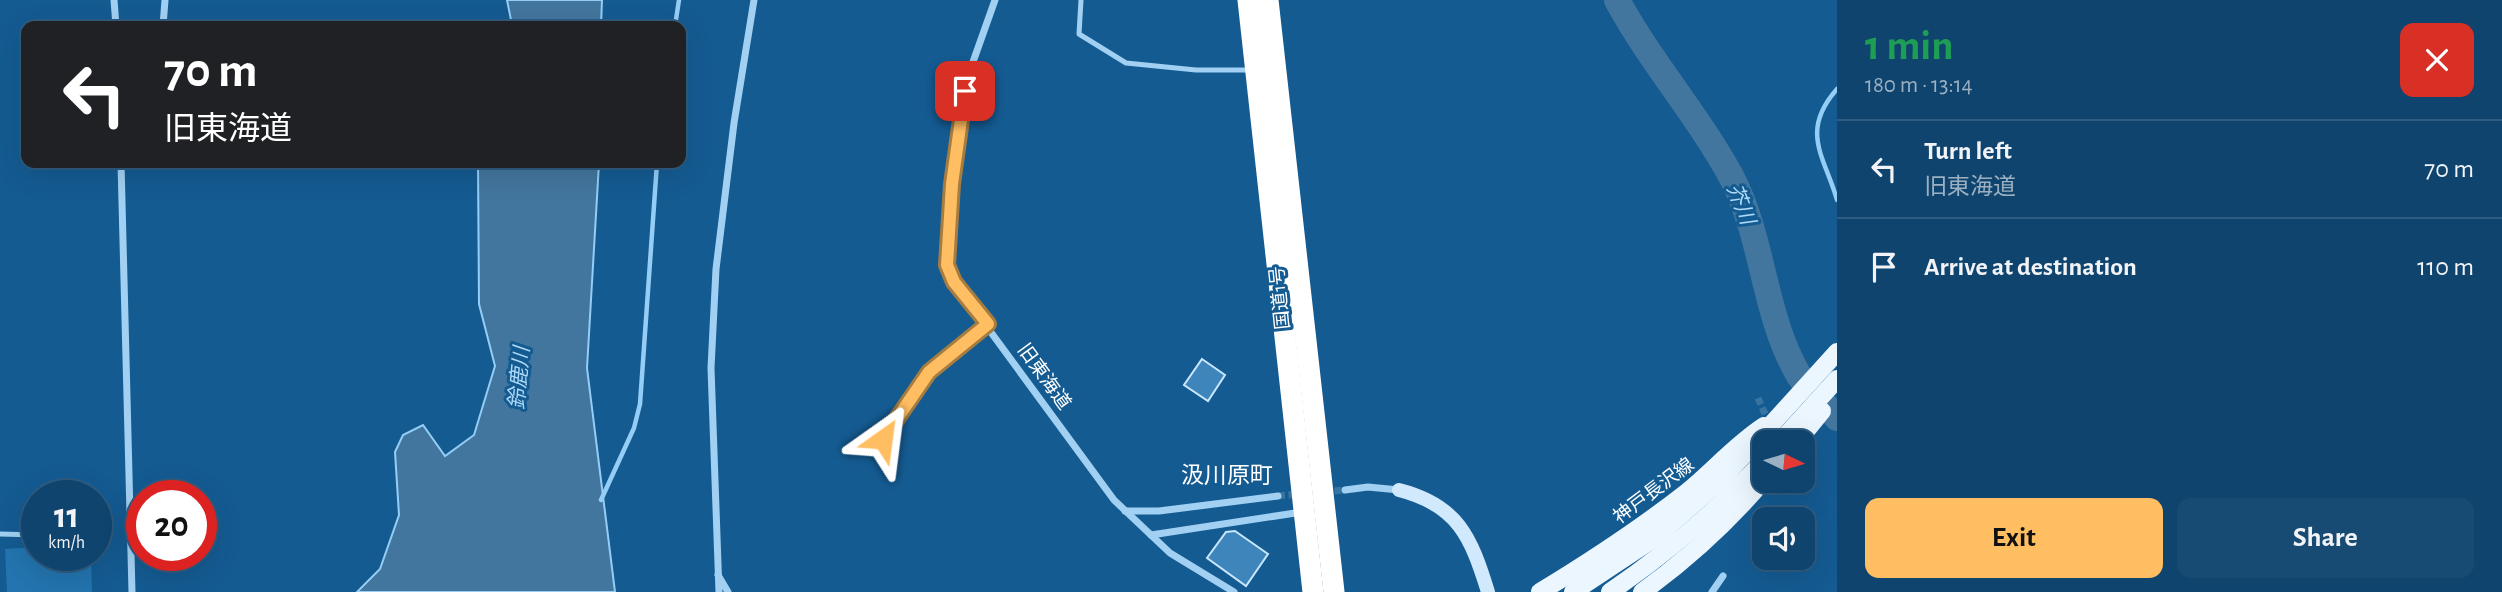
<!DOCTYPE html>
<meta charset="utf-8">
<style>
body{margin:0;font-family:"Alegreya Sans","Noto Sans JP",sans-serif;background:#184b73;color:#f1f3f6;height:100vh;display:flex;flex-direction:column;font-size:26px;white-space:nowrap}
*{box-sizing:border-box;margin:0}
p{font-size:23px;color:#9bb0c2}
.icon{flex:none;width:38px;height:38px;fill:none;stroke:currentColor;stroke-width:2;stroke-linecap:round;stroke-linejoin:round}
.map{position:relative;flex:1;overflow:hidden}
.side{display:flex;flex-direction:column;background:#0f446e;width:665px}
.side>*{flex:none}
.guide{position:absolute;left:21px;top:21px;width:665px;height:147px;border-radius:14px;box-shadow:0 7px 28px #0002,0 0 0 2px #2f5c81;background:#202124;color:#fff;overflow:hidden}
.needle{width:46px;rotate:95deg}
.tools{position:absolute;left:1752px;top:430px;display:grid;gap:14px}
.tools a{display:grid;place-items:center;width:63px;height:63px;border-radius:14px;background:#0f446e;box-shadow:0 7px 28px #0002,0 0 0 2px #2f5c81;font-size:35px}
.speed{position:absolute;left:21px;top:480px;display:flex;gap:14px;font-size:35px;font-weight:700;text-align:center}
.speed>*{display:grid;place-content:center;width:91px;height:91px;border-radius:50%;background:#0f446e;box-shadow:0 7px 28px #0002,0 0 0 2px #2f5c81;line-height:1}
.speed small{font-size:18px;font-weight:400}
.speed .limit{border:10px solid #d22;background:#fff;color:#111}
.pin{position:absolute;display:grid;place-items:center;width:60px;height:60px;color:#fff;margin:-30px;border-radius:14px;box-shadow:0 4px 10px #0006}
.me{position:absolute;width:77px;margin:-38px;rotate:31deg;stroke-linejoin:round;filter:drop-shadow(0 0 5px #0008)}
.turn{display:flex;align-items:center;gap:24px;height:147px;padding:0 28px;font-size:32px}
.turn .icon{width:91px;height:91px;stroke-width:2.5}
.turn b{display:block;font-size:49px;line-height:60px}
.round{display:grid;place-items:center;flex:none;width:74px;height:74px;border-radius:14px;background:#184b73}
.overview{display:flex;align-items:center;justify-content:space-between;height:119px;padding:0 28px}
h1{font-size:42px;font-weight:700;line-height:52px;color:#1e9e55}
.action{display:flex;gap:14px;margin-top:auto;padding:14px 28px}
.action a{flex:1;height:80px;border-radius:14px;background:#ffbe62;color:#111;font-size:28px;font-weight:700;line-height:80px;text-align:center}
.action a+a{background:#184b73;color:#f1f3f6}
ul{padding:0;list-style:none}
li{display:flex;align-items:center;gap:21px;height:98px;padding:0 28px;border-top:2px solid #2f5c81}
li div{flex:1}
li b{display:block;font-size:26px}
li em{font-style:normal}
main{display:flex;flex:1;min-height:0}
.map>svg:first-child{display:block}
.green{fill:#2374af}
.water{fill:#43769e;stroke:#94cdf5;stroke-width:2}
.lines{fill:none;stroke-linecap:round;stroke-linejoin:round}
.stream{stroke:#94cdf5;stroke-width:4.5}
.river{stroke:#43769e;stroke-width:26}
.building{fill:#3d85ba;stroke:#c9e7fc;stroke-width:2}
.street-tunnel{stroke:#3774a2;stroke-width:7;stroke-dasharray:7 3.5;stroke-linecap:butt}
.lane{stroke:#a2d0f2;stroke-width:5}
.street{stroke:#a2d0f2;stroke-width:7}
.secondary{stroke:#d0e9fc;stroke-width:14}
.primary{stroke:#ecf6ff;stroke-width:18}
.highway{stroke:#fff;stroke-width:21}
.route-casing{stroke:#a67c40;stroke-width:18}
.route{stroke:#ffbe62;stroke-width:12}
.labels{text-anchor:middle;stroke-width:6;stroke-linejoin:round;paint-order:stroke}
.street-label{font-size:19px;fill:#fff;stroke:#145b92}
.water-label{font-size:21px;font-style:italic;fill:#aed9f8;stroke:#145b92}
.quarter-label{font-size:23px;fill:#fff;stroke:#145b92}
</style>
<main>
<div class="map">
<svg width="1837" height="592" viewBox="0 0 1837 592">
<rect width="100%" height="100%" fill="#145b92"/>
<path class="green" d="M 37,547 L 37,555 L 91,555 L 92,592 L 7,592 L 5,549 Z"/>
<g class="water">
<path d="M 507,0 L 602,0 L 601,26 L 493,26 L 511,20 Z"/>
<path d="M 478,163 L 599,163 L 587,368 L 615,592 L 357,592 L 380,569 L 399,515 L 395,452 L 403,435 L 423,425 L 445,456 L 474,435 L 495,366 L 479,304 Z"/>
</g>
<g class="lines">
<g class="stream">
<path d="M 675,26 L 679,0"/>
<path d="M 1837,89 C 1799,132 1825,157 1837,200"/>
<path d="M 601,500 L 634,428 L 640,404 L 657,163"/>
</g>
<path class="river" d="M 1617,0 C 1651,63 1698,115 1732,178 C 1764,240 1763,313 1798,374 C 1808,390 1825,404 1837,418"/>
</g>
<g class="building">
<path d="M 1202,359 L 1225,375 L 1208,401 L 1184,385 Z"/>
<path d="M 1235,531 L 1268,554 L 1246,586 L 1207,558 L 1226,532 Z"/>
</g>
<g class="lines">
<g class="street-tunnel">
<path d="M 1758,398 L 1769,423"/>
<path d="M 1324,492 L 1345,490"/>
<path d="M 1278,496 L 1299,494"/>
</g>
<g class="lane">
<path d="M 1081,0 L 1079,34 L 1126,63 L 1196,70 L 1249,70"/>
<path d="M 883,439 L 929,372 L 988,324"/>
<path d="M 0,534 L 37,535"/>
</g>
<g class="street">
<path d="M 114,0 L 116,26"/>
<path d="M 995,0 L 968,76 L 963,107 L 948,234 L 947,265 L 954,282 L 1114,500 L 1170,553 L 1234,592"/>
<path d="M 163,26 L 165,0"/>
<path d="M 121,163 L 132,592"/>
<path d="M 1345,490 L 1368,487 L 1399,490"/>
<path d="M 1125,511 L 1159,511 L 1278,496"/>
<path d="M 1151,535 L 1302,512"/>
<path d="M 718,575 L 728,592"/>
<path d="M 719,592 L 711,368 L 716,269 L 734,123 L 754,0"/>
<path d="M 1712,592 L 1723,576"/>
</g>
<path class="secondary" d="M 1399,490 C 1458,505 1471,537 1488,592"/>
<g class="primary">
<path d="M 1779,443 L 1837,379"/>
<path d="M 1796,443 L 1822,411"/>
<path d="M 1540,592 C 1591,561 1640,529 1687,492 C 1713,471 1735,445 1764,426"/>
<path d="M 1573,592 L 1656,537 L 1721,480 L 1837,352"/>
<path d="M 1610,592 C 1667,553 1717,511 1764,460"/>
<path d="M 1642,592 C 1688,559 1727,523 1764,480"/>
</g>
<g class="highway">
<path d="M 1248,0 L 1313,592"/>
<path d="M 1268,0 L 1334,592"/>
</g>
</g>
<g class="lines">
<defs>
<path id="route" d="M 883,439 L 929,372 L 988,324 L 954,282 L 947,265 L 952,184 L 965,91"/>
</defs>
<use href="#route" class="route-casing"/>
<use href="#route" class="route"/>
</g>
<g class="labels">
<g class="street-label">
<text transform="translate(1279 298) rotate(-96)" y="7">国道1号</text>
<text transform="translate(1045 376) rotate(54)" y="7">旧東海道</text>
<text transform="translate(1653 490) rotate(-37)" y="7">神戸長沢線</text>
</g>
<g class="water-label">
<text transform="translate(1741 204) rotate(68)" y="7">芥川</text>
<text transform="translate(519 378) rotate(-85)" y="7">鈴鹿川</text>
</g>
<g class="quarter-label">
<text x="1227" y="483">汲川原町</text>
</g>
</g>
</svg>
<div class="tools">
<a><svg class="needle" viewBox="-14 -14 28 28"><path d="M0-13l5 13h-10z" fill="#e53935"/><path d="M0 13l5-13h-10z" fill="#9bb0c2"/></svg></a>
<a><svg class="icon" aria-label="sound" viewBox="0 0 24 24"><path d="M4 9h4l5-4v14l-5-4H4zM17 9q2 3 0 6"/></svg></a>
</div>
<div class="speed"><div>11<small>km/h</small></div><div class="limit">20</div></div>
<div class="pin" style="left:965px;top:91px;background:#d93025"><svg class="icon" aria-label="arrive" viewBox="0 0 24 24"><path d="M6 21V4h12l-3 4 3 4H6"/></svg></div>
<svg class="me" style="left:883px;top:439px" viewBox="-20 -20 40 40"><path d="M0-17L14 15 0 8-14 15z" fill="#ffbe62" stroke="#fff" stroke-width="4"/></svg>
<div class="guide">
<div class="turn"><svg class="icon" aria-label="left" viewBox="0 0 24 24"><path d="M17 20v-9H6M10 6l-5 5 5 5"/></svg><div><b>70 m</b>旧東海道</div></div>
</div>
</div>
<section class="side">
<div class="overview"><div><h1>1 min</h1><p>180 m · 13:14</p></div><a class="round" style="background:#d93025;color:#fff"><svg class="icon" aria-label="close" viewBox="0 0 24 24"><path d="M6 6l12 12M18 6L6 18"/></svg></a></div>
<ul>
<li><svg class="icon" aria-label="left" viewBox="0 0 24 24"><path d="M17 20v-9H6M10 6l-5 5 5 5"/></svg><div><b>Turn left</b><p>旧東海道</p></div><em>70 m</em></li>
<li><svg class="icon" aria-label="arrive" viewBox="0 0 24 24"><path d="M6 21V4h12l-3 4 3 4H6"/></svg><div><b>Arrive at destination</b></div><em>110 m</em></li>
</ul>
<div class="action"><a>Exit</a><a>Share</a></div>
</section>
</main>
